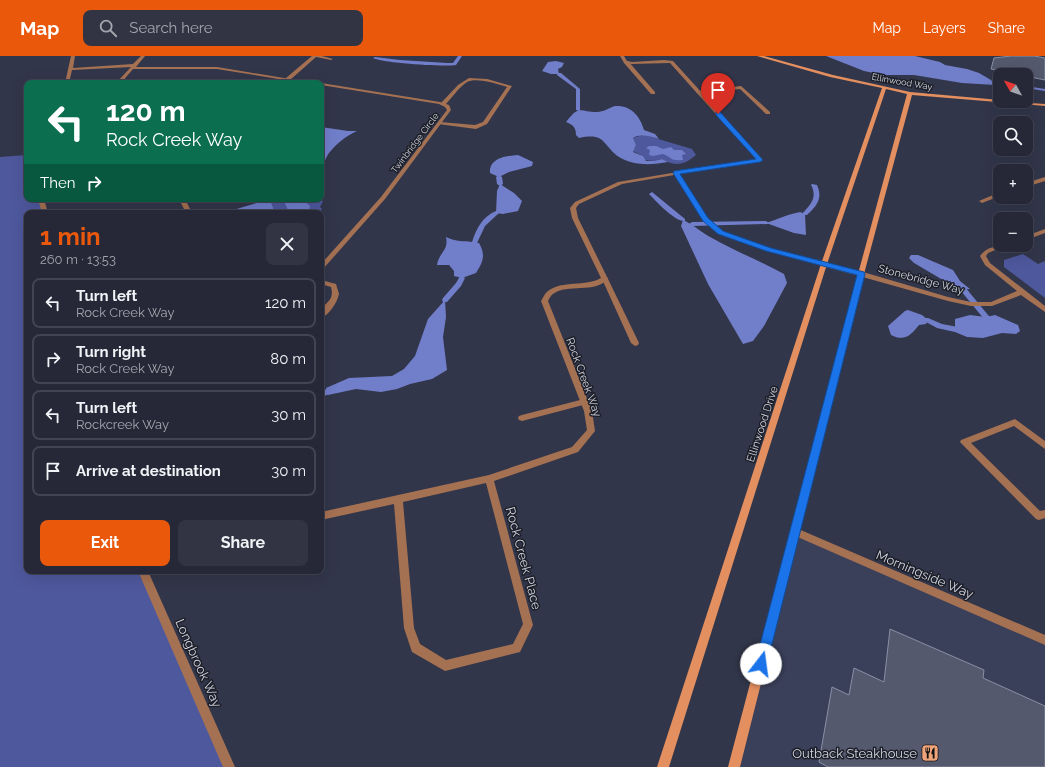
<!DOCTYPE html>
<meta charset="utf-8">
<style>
body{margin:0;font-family:Raleway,sans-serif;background:#323443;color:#f1f3f6;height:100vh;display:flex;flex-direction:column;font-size:15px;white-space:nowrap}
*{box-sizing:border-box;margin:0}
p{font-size:13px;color:#a4a6ae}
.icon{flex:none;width:22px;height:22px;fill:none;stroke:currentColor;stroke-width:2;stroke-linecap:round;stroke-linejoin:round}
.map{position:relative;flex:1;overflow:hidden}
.panel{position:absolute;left:24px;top:154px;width:300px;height:364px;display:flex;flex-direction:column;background:#262838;border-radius:8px;box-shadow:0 4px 16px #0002,0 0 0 1px #424453}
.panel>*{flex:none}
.banner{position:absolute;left:24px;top:24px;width:300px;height:122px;border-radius:8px;box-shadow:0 4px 16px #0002,0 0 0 1px #424453;background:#0b6e4f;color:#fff;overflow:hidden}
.needle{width:26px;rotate:310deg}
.fabs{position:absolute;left:993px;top:12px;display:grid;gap:8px}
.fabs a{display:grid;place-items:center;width:40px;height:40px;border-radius:8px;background:#262838;box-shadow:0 4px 16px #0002,0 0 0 1px #424453;font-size:20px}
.pin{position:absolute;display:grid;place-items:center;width:34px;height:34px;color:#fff;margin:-41px -17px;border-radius:50% 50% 50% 0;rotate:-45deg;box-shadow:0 0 4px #0007}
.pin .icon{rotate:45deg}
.me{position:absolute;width:44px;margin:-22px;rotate:15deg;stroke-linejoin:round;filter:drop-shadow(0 0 3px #0008)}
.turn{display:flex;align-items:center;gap:14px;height:84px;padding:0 16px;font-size:18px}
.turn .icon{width:52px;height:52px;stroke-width:2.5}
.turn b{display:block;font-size:28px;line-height:34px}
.then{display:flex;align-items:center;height:38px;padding:0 16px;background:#0003;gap:8px;font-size:15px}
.round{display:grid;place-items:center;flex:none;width:42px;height:42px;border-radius:8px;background:#323443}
.summary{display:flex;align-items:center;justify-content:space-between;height:68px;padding:0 16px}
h1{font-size:24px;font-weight:700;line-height:30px;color:#ea580c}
.primary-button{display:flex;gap:8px;margin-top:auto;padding:8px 16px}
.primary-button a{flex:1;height:46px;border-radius:8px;background:#ea580c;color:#fff;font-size:16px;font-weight:700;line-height:46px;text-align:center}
.primary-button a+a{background:#323443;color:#f1f3f6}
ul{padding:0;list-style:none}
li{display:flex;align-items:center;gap:12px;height:50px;margin:0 8px 6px;padding:0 8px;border:2px solid #424453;border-radius:8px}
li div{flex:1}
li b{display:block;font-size:15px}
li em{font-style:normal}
header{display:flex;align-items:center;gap:24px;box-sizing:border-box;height:56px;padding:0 20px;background:#ea580c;color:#fff}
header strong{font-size:19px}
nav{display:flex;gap:22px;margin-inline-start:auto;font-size:14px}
.search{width:280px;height:36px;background:#323443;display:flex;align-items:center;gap:10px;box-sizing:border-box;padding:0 14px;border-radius:8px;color:#a4a6ae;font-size:15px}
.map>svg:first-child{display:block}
.built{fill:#3b405a}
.green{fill:#4e589d}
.water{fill:#717eca}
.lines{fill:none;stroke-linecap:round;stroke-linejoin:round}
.stream{fill:#717eca;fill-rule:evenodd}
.building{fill:#54596e;stroke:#898fa6}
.lane{fill:#a57153;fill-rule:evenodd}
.street{fill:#a57153;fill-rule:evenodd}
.secondary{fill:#e38f5f;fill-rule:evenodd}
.route{fill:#1a73e8;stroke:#114b97}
.labels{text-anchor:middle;stroke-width:3;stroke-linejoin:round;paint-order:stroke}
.far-street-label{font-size:9px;fill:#d2d5e1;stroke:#1d1f28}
.street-label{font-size:11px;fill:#d2d5e1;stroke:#1d1f28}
.near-street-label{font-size:13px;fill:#d2d5e1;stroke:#1d1f28}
.near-poi-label{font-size:13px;fill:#d2d5e1;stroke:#1d1f28;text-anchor:end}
</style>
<header>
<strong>Map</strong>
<div class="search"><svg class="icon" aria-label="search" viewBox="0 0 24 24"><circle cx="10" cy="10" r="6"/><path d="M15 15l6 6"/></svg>Search here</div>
<nav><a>Map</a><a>Layers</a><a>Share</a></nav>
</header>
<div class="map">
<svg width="1045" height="711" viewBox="0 0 1045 711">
<rect width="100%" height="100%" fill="#32364a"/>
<path class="built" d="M 796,476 L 1045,584 L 1045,711 L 734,711 Z"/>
<g class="green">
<path d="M 645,79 L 692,93 L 696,99 C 684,109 676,111 662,103 L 654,105 L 645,104 L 643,100 L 633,95 L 636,89 L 633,82 L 639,80 Z"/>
<path d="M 27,99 L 27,143 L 41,143 L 45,157 L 27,157 L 27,515 L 143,515 L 229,711 L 0,711 L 0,101 Z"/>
<path d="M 270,143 L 316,143 L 323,145 L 320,151 L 322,153 L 319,157 L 275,157 Z"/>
<path d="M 1023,198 L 1038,208 L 1045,205 L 1045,242 L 1004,211 L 1004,204 Z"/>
</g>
<g class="water">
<path d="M 826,0 L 915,0 L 940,6 L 945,9 L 967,13 L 979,17 L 991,24 L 995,29 L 962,27 L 914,19 L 884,19 L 864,15 Z"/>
<path d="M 556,5 L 564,7 L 562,11 L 558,13 L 559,18 L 551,18 L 542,15 L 548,6 Z"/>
<path d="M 615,50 C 631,49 640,60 644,74 L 655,78 L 659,83 C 651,81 641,77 633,82 L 636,89 L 633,96 L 643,100 L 646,105 L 654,105 L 662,103 L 668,106 C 652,109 633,110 619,101 C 602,89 606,76 579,82 L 576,79 C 576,71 573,69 566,66 C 580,48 579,56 597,56 C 603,56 609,52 615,50 Z"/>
<path d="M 321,71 L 348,75 L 357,75 C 346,80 337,87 329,97 C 326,101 325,106 321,111 Z"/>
<path d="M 649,90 L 656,90 L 663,93 L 671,91 L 674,94 L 682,94 L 686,98 L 682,99 L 683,104 C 670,105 673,102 663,98 L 653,100 L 649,99 L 650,94 L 646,92 Z"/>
<path d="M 518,99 L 533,106 L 532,110 L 509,116 L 499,121 L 490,117 C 489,102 506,100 518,99 Z"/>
<path d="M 500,128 L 514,137 L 522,145 L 518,155 L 503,158 L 496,157 L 497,135 Z"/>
<path d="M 270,143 L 275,157 L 223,157 Z"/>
<path d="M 283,143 L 302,143 L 310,150 L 309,154 L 300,157 L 288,154 Z"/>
<path d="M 800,156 L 805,158 L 806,179 L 794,177 L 766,167 C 778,163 789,158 800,156 Z"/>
<path d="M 683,164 C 694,169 702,177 712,182 C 735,195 760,205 784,218 L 787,227 L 764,270 L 753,285 L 743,288 L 708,228 L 681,170 Z"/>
<path d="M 446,181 C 457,187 467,184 479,187 C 486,199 483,206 476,217 L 462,222 L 454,220 L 454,215 L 449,209 L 437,209 C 439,196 449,195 446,181 Z"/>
<path d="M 911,199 L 918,199 L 953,214 L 960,225 L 970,233 L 958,234 L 950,232 L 948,227 L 914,207 L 909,202 Z"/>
<path d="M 445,244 L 446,261 L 443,281 L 447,314 L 432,323 L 410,328 L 397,333 L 381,336 L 356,333 L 328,339 L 326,332 L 349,322 L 392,320 L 404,313 L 415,300 L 428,263 Z"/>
<path d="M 908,254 L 922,259 L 928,264 L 926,268 L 919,269 C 911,279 905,286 891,279 L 888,270 L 905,255 Z"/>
<path d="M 970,259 L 986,261 L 995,259 L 1018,269 L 1020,275 L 1016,278 L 1002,277 L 983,282 L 967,281 L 955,276 L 955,263 Z"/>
</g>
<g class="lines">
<g class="stream">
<path d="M 458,0 L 462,0 L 456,9 C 443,11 383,7 373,2 L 375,1 L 400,4 L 447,7 L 453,7 Z"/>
<path d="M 557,17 L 561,17 L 580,33 L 580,55 L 576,54 L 576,33 L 557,19 Z"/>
<path d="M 995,28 L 1000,28 L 1000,30 L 993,30 L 993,29 Z"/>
<path d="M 1026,30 L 1045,33 L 1045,35 L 1026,32 Z"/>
<path d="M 499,119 L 502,121 L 503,128 L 500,130 L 497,128 L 496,121 Z"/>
<path d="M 812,128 L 817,129 C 823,142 817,150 807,159 L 803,159 L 802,158 C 810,149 818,142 811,129 Z"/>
<path d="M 652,136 L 685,163 L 685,165 C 675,166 657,146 650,139 L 649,138 Z"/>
<path d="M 496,155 L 499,157 L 485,170 L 477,187 L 473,187 L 472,186 C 476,173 483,160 496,155 Z"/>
<path d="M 766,165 L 769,167 L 768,168 L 692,170 L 689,168 L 692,166 Z"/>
<path d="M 460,220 L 462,220 L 465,222 L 461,230 L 447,246 L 443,246 L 442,244 L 443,242 L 456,227 Z"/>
<path d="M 961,231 L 965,231 L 988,259 L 990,261 L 988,263 L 984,263 L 961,235 Z"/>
<path d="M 926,262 L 928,262 L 942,268 L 958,271 L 959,273 L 955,276 L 937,272 L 926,266 L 924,264 Z"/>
<path d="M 327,333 L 331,336 L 330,338 L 321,341 L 321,335 Z"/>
</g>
</g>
<g class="building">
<path d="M 1011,0 L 1034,0 L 1045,2 L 1045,24 L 991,13 L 994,2 Z"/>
<path d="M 890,573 L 984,614 L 983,622 L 1045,650 L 1045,711 L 828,711 L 819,706 L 832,631 L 849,639 L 854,612 L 884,626 Z"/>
</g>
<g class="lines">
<g class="lane">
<path d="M 312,0 L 322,0 L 333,3 L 331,4 L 316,1 L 290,24 L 286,24 L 286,22 Z"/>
<path d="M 624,5 L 628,5 L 655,36 L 655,38 L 651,38 L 624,7 Z"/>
<path d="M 469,22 L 487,23 L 512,30 L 487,68 L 476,73 L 438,68 L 438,66 L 440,66 L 475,69 L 483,66 L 507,31 C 498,28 476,21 467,26 C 458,32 452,42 445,49 L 441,49 L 441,47 L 458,29 Z"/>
<path d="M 741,30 L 770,56 L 770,58 L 766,58 L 740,33 L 698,37 L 696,36 L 698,35 Z"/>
<path d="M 1045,121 L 1045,125 L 1026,131 L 1026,127 Z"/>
<path d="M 1000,136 L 1000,140 L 982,147 L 979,145 Z"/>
<path d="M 603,221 L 607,221 L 608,223 L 639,287 L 638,289 L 635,290 L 631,287 L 602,223 Z"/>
<path d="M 321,224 L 336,228 L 339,238 C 337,247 329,259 321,262 C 321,260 320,258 321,255 C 324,246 335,246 331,231 L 321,228 Z"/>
<path d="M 584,343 L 587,344 L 588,346 L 587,348 L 522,365 L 519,364 L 518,362 L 519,360 L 522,359 Z"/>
<path d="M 1015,363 L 1045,385 L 1045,393 L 1014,370 L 971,387 L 1040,455 L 1045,454 L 1045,462 L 1039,464 L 1036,463 L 960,386 L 961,384 Z"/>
</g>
<g class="street">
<path d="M 71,0 L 75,0 L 73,12 L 133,8 L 141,0 L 145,0 L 136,11 L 217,11 L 314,27 L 303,27 L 217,13 L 133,13 L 121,27 L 116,27 L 131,11 L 72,14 L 69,27 L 65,27 Z"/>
<path d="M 620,0 L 624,0 L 627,5 L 632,6 L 664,4 L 673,5 L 763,104 L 760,106 L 679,118 L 707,162 L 722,176 L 736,181 L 771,193 L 863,216 L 948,241 L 971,246 L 991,246 L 1017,235 L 985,209 L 980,200 C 986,191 998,189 1008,189 L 988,197 L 986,200 L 990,207 L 1045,250 L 1045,256 L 1021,239 L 992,250 L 971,250 L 948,245 L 859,220 L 767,195 L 732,183 L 718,178 L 703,164 L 674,119 L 622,128 L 579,148 L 576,152 L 578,162 L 608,223 C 594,238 568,227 553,238 C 551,239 549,243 548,245 L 592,355 L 595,375 L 578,396 L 494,425 L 533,569 L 520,596 L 445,615 L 412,596 L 404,572 L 394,448 L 321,464 L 321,456 L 489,419 L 572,391 L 587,374 L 584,355 L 541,245 C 543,242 545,237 548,235 C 562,224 586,231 601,222 L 572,162 L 570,152 L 575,146 L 618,126 L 756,103 L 670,7 L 632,8 L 624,7 ZM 486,427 L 523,568 L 513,588 L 446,604 L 420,588 L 414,572 L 403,446 Z"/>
<path d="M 320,27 L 321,27 L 440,46 L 449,49 L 451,54 L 385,143 L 323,213 L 321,214 L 321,208 L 381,141 L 447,54 L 445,51 L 439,48 L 321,29 L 321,27 Z"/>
<path d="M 38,143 L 44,143 L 48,157 L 42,157 Z"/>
<path d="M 179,143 L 185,143 L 192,157 L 186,157 Z"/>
<path d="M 1045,173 L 1045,177 L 1026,184 L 1026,180 Z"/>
<path d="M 796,472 L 1045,579 L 1045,589 L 793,479 L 791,476 L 793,473 Z"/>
<path d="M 138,515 L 148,515 L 235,711 L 223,711 Z"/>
</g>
<path class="secondary" d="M 757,0 L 764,0 L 833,19 L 910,36 L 1000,44 L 1000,45 L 1045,48 L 1045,50 L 912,39 L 864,218 L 740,711 L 728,711 L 858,218 L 907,38 L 886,33 L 827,208 L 669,711 L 657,711 L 821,208 L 882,32 L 830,21 Z"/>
</g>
<path class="route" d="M 716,56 L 720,56 L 763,104 L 760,106 L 680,118 L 708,162 L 723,175 L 771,192 L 864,216 L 865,218 L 767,608 L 765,613 L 761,614 L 757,613 L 755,608 L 857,219 L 766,195 L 718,178 L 703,165 L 673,117 L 674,115 L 756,103 L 716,59 Z"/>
<defs>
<symbol id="restaurant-square" viewBox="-11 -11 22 22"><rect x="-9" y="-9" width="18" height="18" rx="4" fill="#efa378" stroke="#1d1f28"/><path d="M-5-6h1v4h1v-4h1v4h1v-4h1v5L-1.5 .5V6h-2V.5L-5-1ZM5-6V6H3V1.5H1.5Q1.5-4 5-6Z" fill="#111"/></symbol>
</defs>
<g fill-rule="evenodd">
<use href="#restaurant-square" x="920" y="687" width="20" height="20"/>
</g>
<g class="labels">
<g class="far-street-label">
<text transform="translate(902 26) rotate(10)" y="3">Ellinwood Way</text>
<text transform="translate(415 87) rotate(-53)" y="3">Twinbridge Circle</text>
</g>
<g class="street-label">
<text transform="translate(921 223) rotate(15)" y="4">Stonebridge Way</text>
<text transform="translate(584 321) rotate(70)" y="4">Rock Creek Way</text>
<text transform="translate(762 368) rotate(-72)" y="4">Ellinwood Drive</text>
</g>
<g class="near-street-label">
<text transform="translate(524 502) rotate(75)" y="5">Rock Creek Place</text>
<text transform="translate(925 518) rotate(23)" y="5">Morningside Way</text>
<text transform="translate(199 607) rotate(66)" y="5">Longbrook Way</text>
</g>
<g class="near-poi-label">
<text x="917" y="702">Outback Steakhouse</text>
</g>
</g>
</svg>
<div class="fabs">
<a><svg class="needle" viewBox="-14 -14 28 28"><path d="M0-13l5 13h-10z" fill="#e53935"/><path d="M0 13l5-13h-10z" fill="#a4a6ae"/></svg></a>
<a><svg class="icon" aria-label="search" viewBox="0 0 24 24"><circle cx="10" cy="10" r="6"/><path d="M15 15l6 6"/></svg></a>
<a>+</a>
<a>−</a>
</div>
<div class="pin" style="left:718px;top:58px;background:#d93025"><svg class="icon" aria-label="arrive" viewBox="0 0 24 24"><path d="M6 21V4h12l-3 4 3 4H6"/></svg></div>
<svg class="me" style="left:761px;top:608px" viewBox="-20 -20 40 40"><circle r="19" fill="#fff"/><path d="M0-13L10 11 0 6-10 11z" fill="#1a73e8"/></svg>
<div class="banner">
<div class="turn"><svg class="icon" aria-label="left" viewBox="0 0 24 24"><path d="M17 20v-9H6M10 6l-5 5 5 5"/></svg><div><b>120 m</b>Rock Creek Way</div></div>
<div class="then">Then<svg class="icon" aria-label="right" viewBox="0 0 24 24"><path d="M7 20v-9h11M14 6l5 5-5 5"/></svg></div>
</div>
<section class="panel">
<div class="summary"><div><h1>1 min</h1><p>260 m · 13:53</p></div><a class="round"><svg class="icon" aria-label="close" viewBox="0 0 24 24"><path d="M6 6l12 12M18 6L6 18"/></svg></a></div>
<ul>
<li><svg class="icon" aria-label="left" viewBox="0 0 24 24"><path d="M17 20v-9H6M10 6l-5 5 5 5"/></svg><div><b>Turn left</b><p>Rock Creek Way</p></div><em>120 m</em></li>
<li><svg class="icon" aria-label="right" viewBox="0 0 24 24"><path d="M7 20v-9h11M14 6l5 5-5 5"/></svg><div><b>Turn right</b><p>Rock Creek Way</p></div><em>80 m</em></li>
<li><svg class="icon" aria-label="left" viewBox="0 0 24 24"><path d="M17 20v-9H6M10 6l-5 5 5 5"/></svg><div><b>Turn left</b><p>Rockcreek Way</p></div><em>30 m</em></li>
<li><svg class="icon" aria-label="arrive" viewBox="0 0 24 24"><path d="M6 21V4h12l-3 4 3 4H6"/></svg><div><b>Arrive at destination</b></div><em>30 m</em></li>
</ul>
<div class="primary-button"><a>Exit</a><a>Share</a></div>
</section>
</div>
